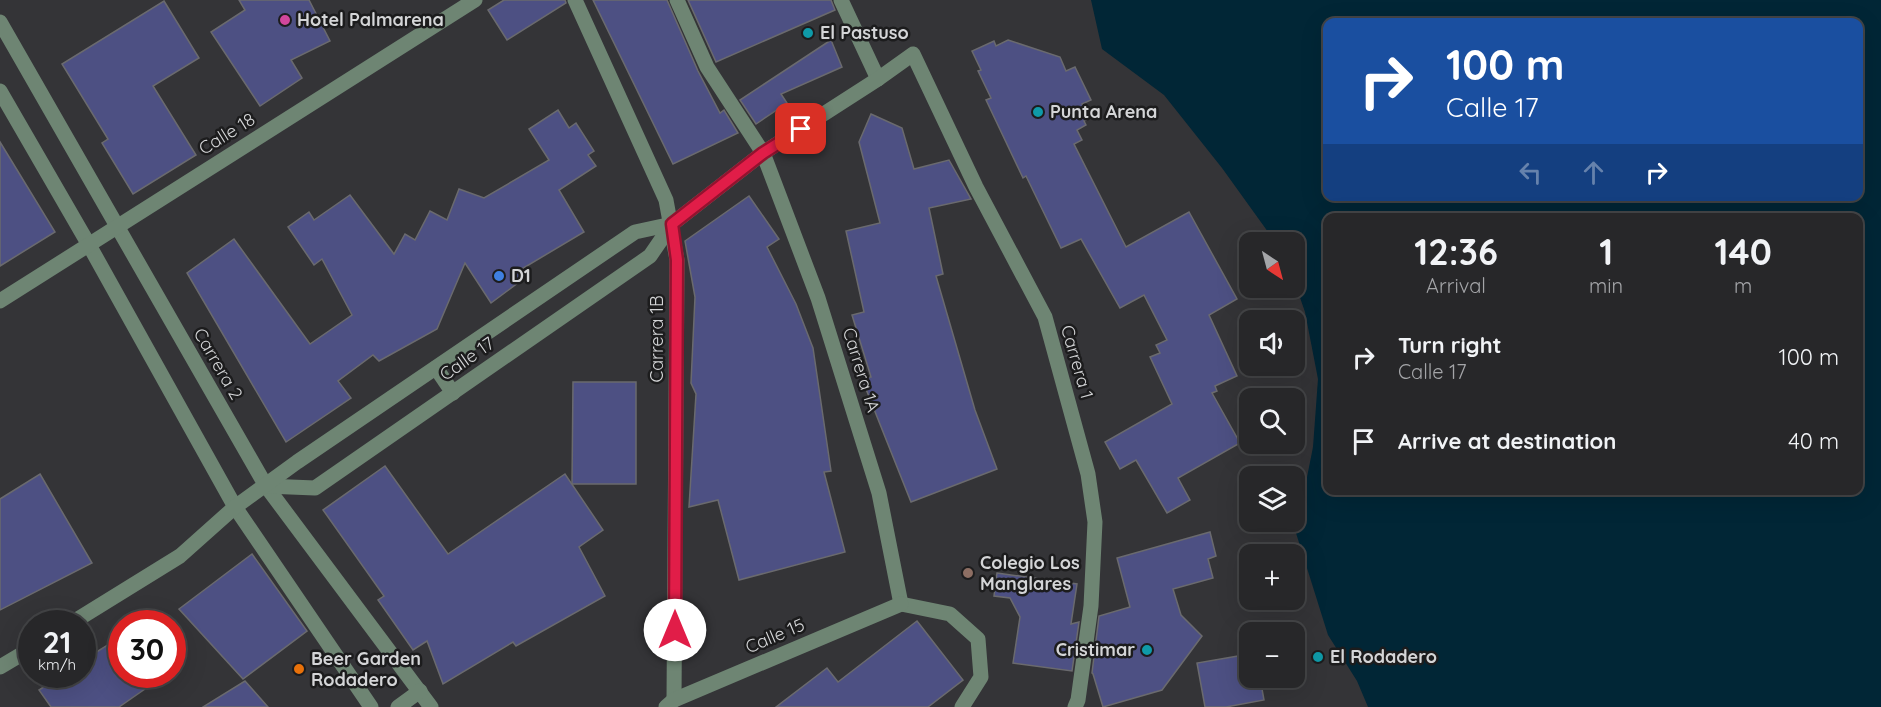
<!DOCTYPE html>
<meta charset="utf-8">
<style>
body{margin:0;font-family:Quicksand,sans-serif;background:#333335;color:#f1f3f6;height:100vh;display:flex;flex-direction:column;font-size:22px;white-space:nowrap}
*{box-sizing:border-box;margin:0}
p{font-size:20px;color:#a4a5a8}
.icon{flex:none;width:33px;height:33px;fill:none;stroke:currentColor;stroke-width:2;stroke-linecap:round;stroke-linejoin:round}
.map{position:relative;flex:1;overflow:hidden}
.side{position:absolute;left:1323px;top:213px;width:540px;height:282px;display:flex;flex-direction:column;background:#272729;border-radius:12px;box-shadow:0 6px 24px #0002,0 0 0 2px #434446}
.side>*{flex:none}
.hud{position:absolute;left:1323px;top:18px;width:540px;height:183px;border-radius:12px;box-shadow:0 6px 24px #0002,0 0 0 2px #434446;background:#1a4fa0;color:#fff;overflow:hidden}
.needle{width:39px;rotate:144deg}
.controls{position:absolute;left:1239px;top:232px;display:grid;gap:12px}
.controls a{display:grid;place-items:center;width:66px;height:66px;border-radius:12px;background:#272729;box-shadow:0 6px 24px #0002,0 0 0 2px #434446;font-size:30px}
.speed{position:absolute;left:18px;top:610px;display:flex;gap:12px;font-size:30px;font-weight:700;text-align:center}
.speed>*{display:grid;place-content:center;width:78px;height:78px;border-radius:50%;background:#272729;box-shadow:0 6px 24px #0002,0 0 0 2px #434446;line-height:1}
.speed small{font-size:15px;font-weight:400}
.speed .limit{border:9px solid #d22;background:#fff;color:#111}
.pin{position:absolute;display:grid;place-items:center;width:51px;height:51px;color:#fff;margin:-26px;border-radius:12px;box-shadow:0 3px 9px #0006}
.me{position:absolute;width:66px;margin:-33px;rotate:0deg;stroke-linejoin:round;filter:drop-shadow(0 0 4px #0008)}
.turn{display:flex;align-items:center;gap:21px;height:126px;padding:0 24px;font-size:27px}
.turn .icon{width:78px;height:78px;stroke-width:2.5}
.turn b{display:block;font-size:42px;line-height:51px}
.lanes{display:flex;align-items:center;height:57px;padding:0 24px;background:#0003;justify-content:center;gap:30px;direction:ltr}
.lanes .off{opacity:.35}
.eta{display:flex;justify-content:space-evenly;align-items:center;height:102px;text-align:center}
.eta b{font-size:36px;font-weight:800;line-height:42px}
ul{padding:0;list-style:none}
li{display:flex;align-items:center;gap:18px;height:84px;padding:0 24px}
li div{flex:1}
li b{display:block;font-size:22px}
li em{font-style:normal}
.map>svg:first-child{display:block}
.water{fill:#012636;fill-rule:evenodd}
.building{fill:#4d5083;stroke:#6a6a6e;stroke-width:1.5}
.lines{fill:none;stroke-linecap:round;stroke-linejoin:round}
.minor{stroke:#6e8573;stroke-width:15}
.route-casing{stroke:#92132f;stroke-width:15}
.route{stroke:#e11d48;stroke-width:10}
.hotel-dot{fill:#d1479c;stroke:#1c1c1d;stroke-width:2}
.culture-dot{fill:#0f9aa8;stroke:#1c1c1d;stroke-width:2}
.shop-dot{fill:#3f7fe0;stroke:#1c1c1d;stroke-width:2}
.education-dot{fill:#8d6e63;stroke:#1c1c1d;stroke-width:2}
.food-dot{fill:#e8710a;stroke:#1c1c1d;stroke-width:2}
.labels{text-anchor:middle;stroke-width:5;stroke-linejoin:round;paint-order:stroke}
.poi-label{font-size:18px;font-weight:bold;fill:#d4d5d7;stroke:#1c1c1d;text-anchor:start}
.street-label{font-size:18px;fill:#d4d5d7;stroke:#1c1c1d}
</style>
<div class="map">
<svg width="1881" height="707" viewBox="0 0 1881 707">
<rect width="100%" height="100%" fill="#343437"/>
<path class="water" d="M 1091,0 L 1881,0 L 1881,707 L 1368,707 L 1357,681 L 1328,635 L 1296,533 L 1313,447 L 1318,379 L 1305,312 L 1295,283 L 1294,243 L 1276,243 L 1222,168 L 1164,95 L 1102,49 ZM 1858,22 L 1858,196 L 1328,196 L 1328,22 ZM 1328,218 L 1858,218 L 1858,490 L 1328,490 Z"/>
<g class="building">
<path d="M 239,0 L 309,0 L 330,41 L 291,60 L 302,78 L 260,106 L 211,32 L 245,10 Z"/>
<path d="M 504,0 L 565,0 L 566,3 L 507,40 L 488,10 Z"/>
<path d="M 593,0 L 667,0 L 698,71 L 720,113 L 724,110 L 738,133 L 673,164 Z"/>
<path d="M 688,0 L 831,0 L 835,10 L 716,62 Z"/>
<path d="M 164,1 L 199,58 L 153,86 L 196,155 L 133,194 L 102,143 L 108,139 L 62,64 Z"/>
<path d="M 831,40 L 842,67 L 781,94 L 787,103 L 756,124 L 740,100 Z"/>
<path d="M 1008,40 L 1060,57 L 1066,71 L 1075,67 L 1091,100 L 1082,104 L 1088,119 L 1084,121 L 1086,125 L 1077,130 L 1082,140 L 1074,144 L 1126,247 L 1189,212 L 1237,299 L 1209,315 L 1237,376 L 1215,386 L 1217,391 L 1212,393 L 1240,443 L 1178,478 L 1190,500 L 1167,513 L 1136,460 L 1120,469 L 1105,442 L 1172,404 L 1150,357 L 1160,353 L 1156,345 L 1167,340 L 1144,295 L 1120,308 L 1081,239 L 1061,248 L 1026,176 L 1023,178 L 986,100 L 991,98 L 978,71 L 981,70 L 972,51 L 994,41 L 996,46 Z"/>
<path d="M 558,110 L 569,128 L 576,123 L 594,151 L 588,155 L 596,166 L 559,190 L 584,232 L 520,270 L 526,277 L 491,303 L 465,263 L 437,329 L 379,361 L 373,355 L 338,381 L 351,398 L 286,442 L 187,273 L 234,239 L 310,344 L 352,315 L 322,259 L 314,265 L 288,227 L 309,212 L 314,220 L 350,195 L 394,254 L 405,234 L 415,240 L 430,211 L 447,220 L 459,189 L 484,198 L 549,160 L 529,129 Z"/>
<path d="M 871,114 L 902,128 L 914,169 L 949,160 L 971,199 L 929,208 L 943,274 L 936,276 L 975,410 L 997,469 L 911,502 L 862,379 L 871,377 L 852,315 L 864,312 L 846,231 L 880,223 L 859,142 Z"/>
<path d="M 0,142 L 55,232 L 0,266 Z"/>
<path d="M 749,196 L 779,239 L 767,247 L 796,304 L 813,348 L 831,471 L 824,472 L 845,552 L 739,580 L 718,500 L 689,507 L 696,394 L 691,383 L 695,297 L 685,241 Z"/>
<path d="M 573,382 L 636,382 L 636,484 L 572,484 Z"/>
<path d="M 385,466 L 448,554 L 565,474 L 603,530 L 579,547 L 605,596 L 516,646 L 513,642 L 443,684 L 427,641 L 413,650 L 378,600 L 384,596 L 323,510 Z"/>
<path d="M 40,474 L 92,563 L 0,610 L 0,499 Z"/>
<path d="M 1210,532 L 1216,556 L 1208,559 L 1213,578 L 1173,589 L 1181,615 L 1202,636 L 1162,690 L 1103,707 L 1093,674 L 1092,673 L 1099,616 L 1130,607 L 1117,558 Z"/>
<path d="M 252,554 L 307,631 L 243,679 L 179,609 Z"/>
<path d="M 997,573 L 1077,584 L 1071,624 L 1079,622 L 1072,671 L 1013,663 L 1020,617 L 1010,598 L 994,596 Z"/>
<path d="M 917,621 L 963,680 L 928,707 L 776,707 L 827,668 L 838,682 Z"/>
<path d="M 122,636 L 122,675 L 165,675 L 119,707 L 51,707 L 39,690 L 62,675 L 82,675 L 82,661 Z"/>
<path d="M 1250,654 L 1250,678 L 1260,678 L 1264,700 L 1226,707 L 1205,707 L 1197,663 Z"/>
<path d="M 245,681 L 268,707 L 203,707 Z"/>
</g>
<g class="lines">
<g class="minor">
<path d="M 575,0 L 666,200 L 677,260 L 674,700"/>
<path d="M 677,0 L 707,67 L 763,153 L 818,298 L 879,493 L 901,604"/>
<path d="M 841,0 L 878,79"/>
<path d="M 0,22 L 266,486 L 431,707"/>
<path d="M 0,91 L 89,245 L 235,507 L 371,707"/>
<path d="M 0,301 L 475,0"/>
<path d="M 436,368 L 453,393"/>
<path d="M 266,486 L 315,488 L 650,256 L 672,224 L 763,153 L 878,79 L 913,54 L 976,187 L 1045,317 L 1088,474 L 1095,522 L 1091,606 L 1078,700 L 1075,707"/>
<path d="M 901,604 L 950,614 L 978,639 L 981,677 L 962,707"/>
<path d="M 70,624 L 180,556 L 235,507 L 297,462 L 635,232 L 672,224"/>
<path d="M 0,667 L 32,648"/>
<path d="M 398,707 L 420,691"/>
<path d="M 666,707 L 674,700 L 901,604"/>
</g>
</g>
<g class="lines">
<defs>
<path id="route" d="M 675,630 L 677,260 L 672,224 L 763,153 L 801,129"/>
</defs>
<use href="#route" class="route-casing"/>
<use href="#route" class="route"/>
</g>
<circle class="hotel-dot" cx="285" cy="20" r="6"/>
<g class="culture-dot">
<circle cx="808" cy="33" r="6"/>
<circle cx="1038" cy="112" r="6"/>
<circle cx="1147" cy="650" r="6"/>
<circle cx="1318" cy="657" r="6"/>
</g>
<circle class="shop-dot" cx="499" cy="276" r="6"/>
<circle class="education-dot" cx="968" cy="573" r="6"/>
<circle class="food-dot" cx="299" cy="669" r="6"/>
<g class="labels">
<g class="poi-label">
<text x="297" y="26">Hotel Palmarena</text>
<text x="820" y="39">El Pastuso</text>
<text x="1050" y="118">Punta Arena</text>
<text x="511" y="282">D1</text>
<text x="980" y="569">Colegio Los<tspan x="980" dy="21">Manglares</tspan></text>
<text x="1135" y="656" text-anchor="end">Cristimar</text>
<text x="1330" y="663">El Rodadero</text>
<text x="311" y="665">Beer Garden<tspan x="311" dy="21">Rodadero</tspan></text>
</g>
<g class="street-label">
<text transform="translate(227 134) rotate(-32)" y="6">Calle 18</text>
<text transform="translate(657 339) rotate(-90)" y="6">Carrera 1B</text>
<text transform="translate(467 359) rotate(-35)" y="6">Calle 17</text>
<text transform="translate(1077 362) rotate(74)" y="6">Carrera 1</text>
<text transform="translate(218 364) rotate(60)" y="6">Carrera 2</text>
<text transform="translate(861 370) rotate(73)" y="6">Carrera 1A</text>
<text transform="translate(775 636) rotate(-23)" y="6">Calle 15</text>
</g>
</g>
</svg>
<div class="controls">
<a><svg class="needle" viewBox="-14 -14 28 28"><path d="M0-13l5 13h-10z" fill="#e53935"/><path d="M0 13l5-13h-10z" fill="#a4a5a8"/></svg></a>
<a><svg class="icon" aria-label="sound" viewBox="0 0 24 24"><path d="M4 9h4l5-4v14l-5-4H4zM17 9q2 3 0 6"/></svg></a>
<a><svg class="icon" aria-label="search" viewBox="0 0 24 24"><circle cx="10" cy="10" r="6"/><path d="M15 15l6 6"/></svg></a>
<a><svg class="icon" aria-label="layers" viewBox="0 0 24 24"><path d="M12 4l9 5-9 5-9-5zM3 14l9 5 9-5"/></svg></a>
<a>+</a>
<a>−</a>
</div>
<div class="speed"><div>21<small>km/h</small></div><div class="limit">30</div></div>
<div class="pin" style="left:801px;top:129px;background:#d93025"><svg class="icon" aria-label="arrive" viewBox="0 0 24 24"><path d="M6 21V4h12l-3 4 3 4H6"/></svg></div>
<svg class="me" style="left:675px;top:630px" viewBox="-20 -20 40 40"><circle r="19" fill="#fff"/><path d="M0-13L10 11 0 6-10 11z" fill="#e11d48"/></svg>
<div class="hud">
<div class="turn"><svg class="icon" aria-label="right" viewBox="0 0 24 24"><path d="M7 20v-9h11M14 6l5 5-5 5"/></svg><div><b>100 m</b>Calle 17</div></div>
<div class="lanes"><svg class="icon off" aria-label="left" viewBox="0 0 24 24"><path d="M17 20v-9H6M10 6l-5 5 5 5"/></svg><svg class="icon off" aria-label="ahead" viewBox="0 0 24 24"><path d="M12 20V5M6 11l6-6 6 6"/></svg><svg class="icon" aria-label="right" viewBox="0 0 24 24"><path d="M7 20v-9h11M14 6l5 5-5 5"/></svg></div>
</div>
<section class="side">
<div class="eta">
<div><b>12:36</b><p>Arrival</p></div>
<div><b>1</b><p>min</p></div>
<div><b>140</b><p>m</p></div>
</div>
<ul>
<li><svg class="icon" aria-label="right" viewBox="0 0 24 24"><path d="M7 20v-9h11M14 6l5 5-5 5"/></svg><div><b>Turn right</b><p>Calle 17</p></div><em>100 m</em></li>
<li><svg class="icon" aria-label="arrive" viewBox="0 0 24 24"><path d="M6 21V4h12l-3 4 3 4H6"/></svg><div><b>Arrive at destination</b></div><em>40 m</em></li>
</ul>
</section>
</div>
